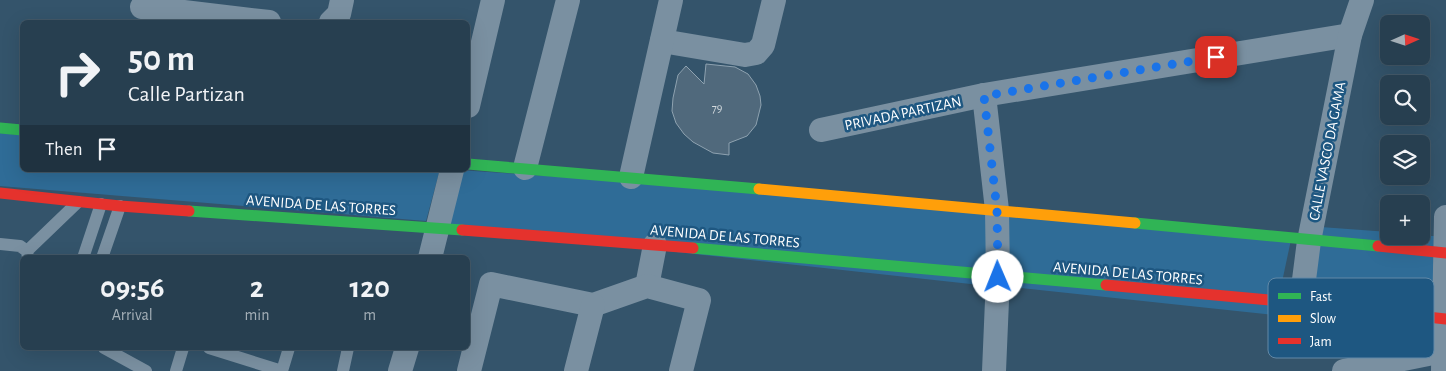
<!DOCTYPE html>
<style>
body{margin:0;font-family:"Alegreya Sans",sans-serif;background:#2f4657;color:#f1f3f6;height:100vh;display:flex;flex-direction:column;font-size:19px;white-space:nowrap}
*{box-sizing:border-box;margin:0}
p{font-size:16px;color:#a4afb7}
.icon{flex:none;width:28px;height:28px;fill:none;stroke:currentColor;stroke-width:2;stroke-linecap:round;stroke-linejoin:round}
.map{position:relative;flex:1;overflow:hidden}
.details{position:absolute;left:20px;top:255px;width:450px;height:95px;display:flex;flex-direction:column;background:#273f50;border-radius:8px;box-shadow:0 5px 20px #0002,0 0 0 1px #435867}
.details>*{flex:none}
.banner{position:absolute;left:20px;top:20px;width:450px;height:152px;border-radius:8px;box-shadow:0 5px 20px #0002,0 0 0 1px #435867;background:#273f50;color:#f1f3f6;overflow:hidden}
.needle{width:32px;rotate:87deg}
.tools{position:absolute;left:1380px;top:15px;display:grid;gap:10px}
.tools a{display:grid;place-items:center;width:50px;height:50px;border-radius:8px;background:#273f50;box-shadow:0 5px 20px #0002,0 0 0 1px #435867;font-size:25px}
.pin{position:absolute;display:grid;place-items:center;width:42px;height:42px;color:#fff;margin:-21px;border-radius:10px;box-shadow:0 2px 8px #0006}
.me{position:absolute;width:55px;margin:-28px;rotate:359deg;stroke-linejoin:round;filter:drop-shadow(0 0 4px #0008)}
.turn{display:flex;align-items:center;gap:18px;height:105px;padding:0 25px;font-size:22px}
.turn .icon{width:65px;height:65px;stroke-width:2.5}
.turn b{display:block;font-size:35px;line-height:42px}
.then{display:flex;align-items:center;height:48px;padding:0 25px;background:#0003;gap:10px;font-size:19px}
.eta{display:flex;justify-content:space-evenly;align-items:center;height:85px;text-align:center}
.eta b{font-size:30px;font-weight:600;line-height:35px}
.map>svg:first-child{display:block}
.green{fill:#2f6c97}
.building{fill:#50697c;stroke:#8ea2b0}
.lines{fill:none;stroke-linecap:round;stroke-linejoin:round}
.lane{stroke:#7a90a1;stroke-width:12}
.street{stroke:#7a90a1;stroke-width:24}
.fast{stroke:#30b455;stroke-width:11}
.slow{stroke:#ff9f0a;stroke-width:11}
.jam{stroke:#e5322d;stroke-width:11}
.route{stroke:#1a73e8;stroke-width:9;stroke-dasharray:0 16.2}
.labels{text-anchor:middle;stroke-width:5;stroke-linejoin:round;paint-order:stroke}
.number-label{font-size:12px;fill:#d3dade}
.street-label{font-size:15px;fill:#fff;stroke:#1e5781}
.key{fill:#1e5781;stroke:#6289a7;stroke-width:1}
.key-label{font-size:14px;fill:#fff}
</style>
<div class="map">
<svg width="1446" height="371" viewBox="0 0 1446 371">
<rect width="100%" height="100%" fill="#34546b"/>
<g class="green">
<path d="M 0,133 L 22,135 L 22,170 L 408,170 L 439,173 L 426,221 L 0,186 Z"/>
<path d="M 459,170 L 989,206 L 989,286 L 446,227 Z"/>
<path d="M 1002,207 L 1292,235 L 1275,315 L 1003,286 Z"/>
<path d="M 1307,226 L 1389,232 L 1389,236 L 1434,236 L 1433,327 L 1290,314 Z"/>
</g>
<path class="building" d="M 706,64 L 735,67 L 748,74 L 756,85 L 760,96 L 761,105 L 756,125 L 747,136 L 729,143 L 729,155 L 713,153 L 693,142 L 684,134 L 676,123 L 672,111 L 673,98 L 678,75 L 686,66 L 704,84 Z"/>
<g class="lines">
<g class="lane">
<path d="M 0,244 L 20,246 L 27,251 L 28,258"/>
<path d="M 27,251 L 78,202"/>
<path d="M 83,258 L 101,204"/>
<path d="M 102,258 L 120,206"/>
<path d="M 104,348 L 146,371"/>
<path d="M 209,348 L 282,371 L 289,348"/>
<path d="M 176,371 L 183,348"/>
<path d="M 343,371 L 348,348"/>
</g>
<g class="street">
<path d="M 142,7 L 269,22"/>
<path d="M 331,22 L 339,14 L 342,0"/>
<path d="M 662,41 L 745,55 L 756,53 L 763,45 L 774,0"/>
<path d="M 984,95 L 997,210 L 998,277 L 994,371"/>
<path d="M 468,106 L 493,0"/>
<path d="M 821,130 L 984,95 L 1350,35"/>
<path d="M 525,168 L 568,0"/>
<path d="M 631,177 L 671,0"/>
<path d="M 430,258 L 452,170"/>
<path d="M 647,286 L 655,245"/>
<path d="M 1301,303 L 1309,241 L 1350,35 L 1362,0"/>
<path d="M 400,371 L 407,348"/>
<path d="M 469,371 L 491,284 L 593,305 L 647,286 L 699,300 L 681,371"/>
<path d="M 576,371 L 593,305"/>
<path d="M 1344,371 L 1443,351"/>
<path d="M 1443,371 L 1446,217"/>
</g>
<g class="fast">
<path d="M 0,128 L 22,130"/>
<path d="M 468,164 L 759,189"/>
<path d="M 189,211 L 462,230"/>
<path d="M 1135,223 L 1378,246"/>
<path d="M 693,248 L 1106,285"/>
</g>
<path class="slow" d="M 759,189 L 1135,223"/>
<g class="jam">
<path d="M 0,193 L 120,206 L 189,211"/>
<path d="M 462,230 L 693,248"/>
<path d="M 1378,246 L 1446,253"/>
<path d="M 1106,285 L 1301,303 L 1446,319"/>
</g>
</g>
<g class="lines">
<path class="route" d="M 998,277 L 997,210 L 984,96 L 1216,57"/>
</g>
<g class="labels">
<g class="number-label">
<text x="717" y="112">79</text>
</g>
<g class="street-label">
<text transform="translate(903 113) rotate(-12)" y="5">PRIVADA PARTIZAN</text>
<text transform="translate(1327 151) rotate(-79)" y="5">CALLE VASCO DA GAMA</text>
<text transform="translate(321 205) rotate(4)" y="5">AVENIDA DE LAS TORRES</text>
<text transform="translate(725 236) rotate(5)" y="5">AVENIDA DE LAS TORRES</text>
<text transform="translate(1128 273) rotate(5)" y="5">AVENIDA DE LAS TORRES</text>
</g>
</g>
<rect x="1268" y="278" width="166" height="80" rx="8" class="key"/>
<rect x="1278" y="293" width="23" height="6" fill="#30b455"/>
<rect x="1278" y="315" width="23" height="7" fill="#ff9f0a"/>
<rect x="1278" y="338" width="23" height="6" fill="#e5322d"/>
<g class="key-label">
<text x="1310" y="301">Fast</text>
<text x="1310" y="323">Slow</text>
<text x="1310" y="346">Jam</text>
</g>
</svg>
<div class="tools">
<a><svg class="needle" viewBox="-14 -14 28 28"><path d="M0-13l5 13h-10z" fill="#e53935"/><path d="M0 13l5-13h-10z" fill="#a4afb7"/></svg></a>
<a><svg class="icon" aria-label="search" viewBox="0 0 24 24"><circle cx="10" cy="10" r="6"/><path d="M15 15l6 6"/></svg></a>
<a><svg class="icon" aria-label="layers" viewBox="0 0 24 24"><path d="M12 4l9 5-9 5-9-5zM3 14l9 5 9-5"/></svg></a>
<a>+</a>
</div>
<div class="pin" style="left:1216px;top:57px;background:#d93025"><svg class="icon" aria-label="arrive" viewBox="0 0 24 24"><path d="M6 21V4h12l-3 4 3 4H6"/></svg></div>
<svg class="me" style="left:998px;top:277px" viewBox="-20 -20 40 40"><circle r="19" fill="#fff"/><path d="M0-13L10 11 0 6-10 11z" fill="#1a73e8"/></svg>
<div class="banner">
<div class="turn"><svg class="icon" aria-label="right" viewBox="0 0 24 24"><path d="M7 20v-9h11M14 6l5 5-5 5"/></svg><div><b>50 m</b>Calle Partizan</div></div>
<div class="then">Then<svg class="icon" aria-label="arrive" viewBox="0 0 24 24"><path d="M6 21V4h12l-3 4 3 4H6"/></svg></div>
</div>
<section class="details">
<div class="eta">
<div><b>09:56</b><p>Arrival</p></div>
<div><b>2</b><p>min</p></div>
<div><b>120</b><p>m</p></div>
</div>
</section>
</div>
